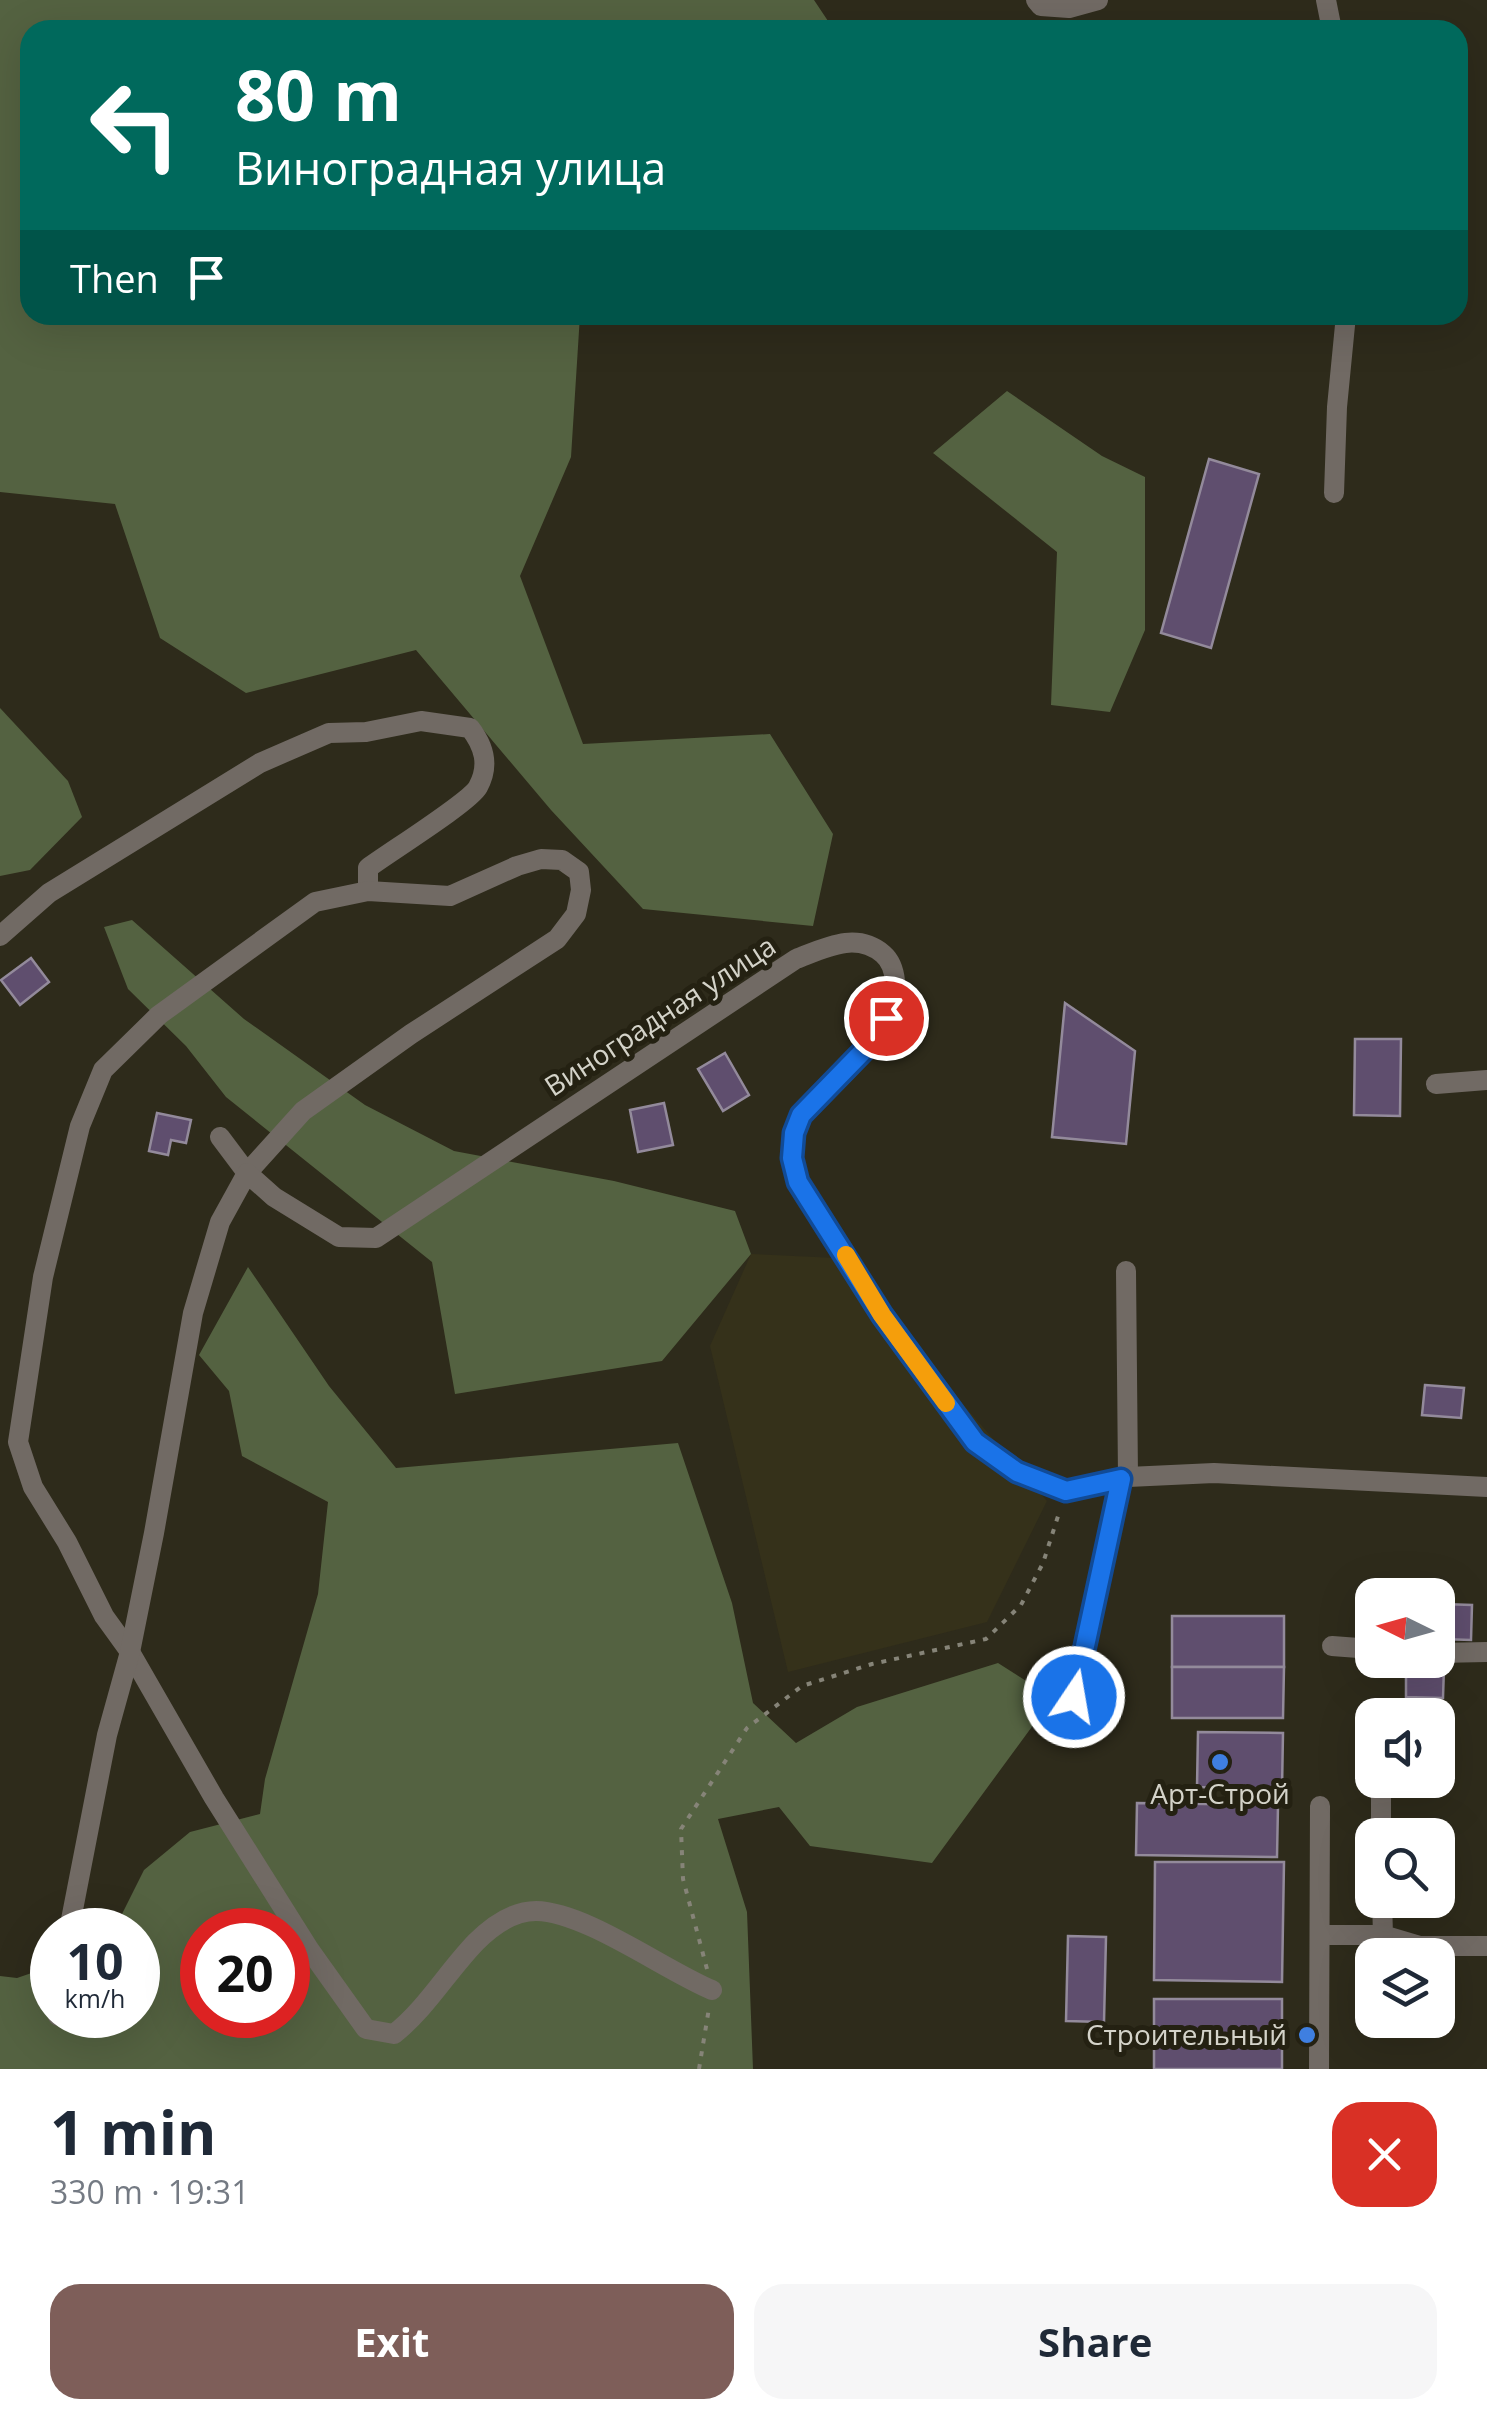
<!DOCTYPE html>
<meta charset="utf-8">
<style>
body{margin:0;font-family:"Open Sans",sans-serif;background:#f6f6f7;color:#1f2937;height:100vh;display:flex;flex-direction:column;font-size:38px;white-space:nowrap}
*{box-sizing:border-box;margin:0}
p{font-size:32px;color:#747a83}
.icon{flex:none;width:55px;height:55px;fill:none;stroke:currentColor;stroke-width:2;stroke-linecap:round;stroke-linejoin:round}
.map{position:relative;height:2069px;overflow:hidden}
.details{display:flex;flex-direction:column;background:#fff;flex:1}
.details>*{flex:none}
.guide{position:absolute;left:20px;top:20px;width:1448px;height:305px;border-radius:30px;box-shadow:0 10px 40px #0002;background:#00695c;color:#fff;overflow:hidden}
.needle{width:65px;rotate:275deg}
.buttons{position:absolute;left:1355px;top:1578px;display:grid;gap:20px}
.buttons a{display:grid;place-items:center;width:100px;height:100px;border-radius:20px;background:#fff;box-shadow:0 10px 40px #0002;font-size:50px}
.speed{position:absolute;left:30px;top:1908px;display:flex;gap:20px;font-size:50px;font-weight:700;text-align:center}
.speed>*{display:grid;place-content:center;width:130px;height:130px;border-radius:50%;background:#fff;box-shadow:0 10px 40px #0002;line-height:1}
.speed small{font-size:25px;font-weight:400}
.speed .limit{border:15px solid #d22;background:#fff;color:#111}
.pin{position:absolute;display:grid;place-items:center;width:85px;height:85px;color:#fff;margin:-42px;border:5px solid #fff;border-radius:50%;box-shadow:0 2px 10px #0007}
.me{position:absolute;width:110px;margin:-55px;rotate:12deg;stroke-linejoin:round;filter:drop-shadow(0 0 8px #0008)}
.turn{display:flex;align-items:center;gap:35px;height:210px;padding:0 50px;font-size:45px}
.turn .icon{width:130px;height:130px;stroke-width:2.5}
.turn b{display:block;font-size:70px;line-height:85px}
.then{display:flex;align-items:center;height:95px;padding:0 50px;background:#0003;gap:20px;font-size:38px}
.round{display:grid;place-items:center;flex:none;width:105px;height:105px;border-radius:30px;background:#f6f6f7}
.summary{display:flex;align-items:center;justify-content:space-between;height:170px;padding:0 50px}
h1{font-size:60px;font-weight:700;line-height:75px}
.button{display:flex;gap:20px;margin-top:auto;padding:20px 50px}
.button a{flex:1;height:115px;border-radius:30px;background:#7e5e59;color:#fff;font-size:40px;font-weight:700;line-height:115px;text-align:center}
.button a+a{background:#f6f6f7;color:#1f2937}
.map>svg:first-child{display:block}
.built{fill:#35311a}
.forest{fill:#546241;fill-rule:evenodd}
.building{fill:#5f4e6e;stroke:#938a9b;stroke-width:2.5}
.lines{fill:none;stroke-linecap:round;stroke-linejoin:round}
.path{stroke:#868478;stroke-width:4;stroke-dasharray:5 8;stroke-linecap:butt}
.minor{stroke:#716a64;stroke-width:20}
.route-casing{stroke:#114b97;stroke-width:25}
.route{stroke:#1a73e8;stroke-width:18}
.slow{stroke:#f59e0b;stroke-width:18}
.shop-dot{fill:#3f7fe0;stroke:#242112;stroke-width:4}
.labels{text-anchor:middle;stroke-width:10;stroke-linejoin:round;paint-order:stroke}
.street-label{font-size:28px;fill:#d4d3c9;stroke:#242112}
.poi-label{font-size:28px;fill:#d4d3c9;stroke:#242112}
</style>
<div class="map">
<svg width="1487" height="2069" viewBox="0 0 1487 2069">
<rect width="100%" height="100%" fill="#2e2b1b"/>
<path class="built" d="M 751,1254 L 836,1258 L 1047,1501 L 987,1622 L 788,1672 L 710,1346 Z"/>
<g class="forest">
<path d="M 0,0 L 814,0 L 834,30 L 30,30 L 30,315 L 580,315 L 571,457 L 520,576 L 583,744 L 770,734 L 833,834 L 813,926 L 643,909 L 551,810 L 416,650 L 246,693 L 160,638 L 115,504 L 0,492 Z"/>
<path d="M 1007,391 L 1102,456 L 1145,477 L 1145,630 L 1110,712 L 1051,705 L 1057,552 L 933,453 Z"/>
<path d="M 0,708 L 68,781 L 82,817 L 30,870 L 0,876 Z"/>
<path d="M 132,920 L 244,1019 L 365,1105 L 454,1151 L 614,1181 L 735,1211 L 751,1254 L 662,1361 L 455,1394 L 432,1262 L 226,1097 L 186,1046 L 128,989 L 104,927 Z"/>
<path d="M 248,1267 L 329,1386 L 396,1468 L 678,1443 L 732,1603 L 753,1703 L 796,1743 L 857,1707 L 998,1663 L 1053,1698 L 932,1863 L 810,1846 L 779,1807 L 718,1819 L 747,1912 L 753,2069 L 0,2069 L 0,1976 L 17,1978 L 52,1966 L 52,2015 L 138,2015 L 138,1930 L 114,1930 L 144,1870 L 190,1832 L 260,1814 L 265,1779 L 318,1594 L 328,1502 L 242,1456 L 229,1391 L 199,1355 ZM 202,1930 L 288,1930 L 288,2015 L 202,2015 Z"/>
</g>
<g class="building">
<path d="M 1209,459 L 1259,474 L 1211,648 L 1161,633 Z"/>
<path d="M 31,958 L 49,982 L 20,1005 L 1,980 Z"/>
<path d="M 1065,1003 L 1135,1051 L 1126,1144 L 1052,1137 Z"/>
<path d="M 1355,1039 L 1401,1039 L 1400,1116 L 1354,1115 Z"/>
<path d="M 725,1053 L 749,1095 L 723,1111 L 698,1069 Z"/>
<path d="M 664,1103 L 673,1145 L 638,1152 L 630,1110 Z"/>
<path d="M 157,1113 L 191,1120 L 186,1143 L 171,1140 L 168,1155 L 149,1151 Z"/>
<path d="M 1425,1385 L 1464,1388 L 1461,1418 L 1422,1415 Z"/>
<path d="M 1442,1604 L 1472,1605 L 1471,1640 L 1441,1639 Z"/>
<rect x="1172" y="1616" width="112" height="51"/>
<path d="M 1406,1666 L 1444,1667 L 1443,1698 L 1406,1697 Z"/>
<path d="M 1172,1667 L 1284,1667 L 1283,1718 L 1172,1718 Z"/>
<path d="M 1198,1732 L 1283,1733 L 1282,1789 L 1197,1787 Z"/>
<path d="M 1137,1803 L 1278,1805 L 1277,1857 L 1136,1855 Z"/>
<path d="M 1155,1862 L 1284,1862 L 1282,1982 L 1154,1980 Z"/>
<path d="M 1068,1936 L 1106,1937 L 1104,2022 L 1066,2021 Z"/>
<rect x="1154" y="1999" width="128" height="70"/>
</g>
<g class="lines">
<g class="path">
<path d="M 707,1969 L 683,1879 L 681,1829 L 747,1728 L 802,1686 L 872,1664 L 986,1639 L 1021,1605 L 1043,1563 L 1060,1510"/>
<path d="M 699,2069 L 709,2008"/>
</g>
<g class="minor">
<path d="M 1036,0 L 1041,6 L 1069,8 L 1098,0"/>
<path d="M 1326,0 L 1332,30"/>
<path d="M 1334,493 L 1337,407 L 1346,315"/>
<path d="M 0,936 L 49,893 L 260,763 L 329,733 L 366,732 L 421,721 L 470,728 C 484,746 490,765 478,787 C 470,802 388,853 368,868 L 368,891"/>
<path d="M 1436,1084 L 1487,1080"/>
<path d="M 220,1137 L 247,1173 L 303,1111 L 411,1034 L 557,939 L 576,914 L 581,890 L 579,872 L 562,860 L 541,859 L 517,866 L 450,896 L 368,891 L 315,902 L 159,1015 L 103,1070 L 80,1126 L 43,1277 L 18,1442 L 33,1487 L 67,1542 L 104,1616 L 130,1652 L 214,1798 L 309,1949 L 366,2029 L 394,2034 C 426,2009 447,1972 476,1942 C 492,1926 512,1911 536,1911 C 586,1912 664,1970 712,1990"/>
<path d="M 1126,1271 L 1128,1477"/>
<path d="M 1332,1646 L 1372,1649"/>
<path d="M 1438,1653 L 1487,1652"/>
<path d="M 1075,1697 L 1121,1479"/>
<path d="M 1381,1835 L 1381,1780"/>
<path d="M 1382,1900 L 1383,1935 L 1420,1946 L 1487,1946"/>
<path d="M 69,1930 L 107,1735 L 130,1652 L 154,1533 L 193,1313 L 220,1222 L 247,1173 L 274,1197 L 339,1237 L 376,1238 L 796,959 C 825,948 856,931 883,954 C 890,960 894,971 895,981 C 898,1022 856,1062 829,1089 C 820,1097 808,1105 801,1115 C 788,1135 793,1160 798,1182 L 882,1315 L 975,1443 L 1017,1472 L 1066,1491 L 1128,1477 L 1214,1473 L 1487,1487"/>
<path d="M 1320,1935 L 1383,1935"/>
<path d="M 58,2016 L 58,2015"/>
<path d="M 1319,2069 L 1320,1806"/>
</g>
</g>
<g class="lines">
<defs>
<path id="route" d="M 886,1018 L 872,1042 L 801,1115 L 794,1133 L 792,1158 L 798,1182 L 882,1315 L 975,1442 L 1017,1472 L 1066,1491 L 1121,1479 L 1074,1697"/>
</defs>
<use href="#route" class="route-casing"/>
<use href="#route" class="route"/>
<path class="slow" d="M 846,1255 L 882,1315 L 946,1403"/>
</g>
<g class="shop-dot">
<circle cx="1220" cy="1762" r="10"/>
<circle cx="1307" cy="2035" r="10"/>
</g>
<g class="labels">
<g class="street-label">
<text transform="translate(660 1016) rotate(-33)" y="10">Виноградная улица</text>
</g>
<g class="poi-label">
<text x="1220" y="1804">Арт-Строй</text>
<text x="1287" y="2045" text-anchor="end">Строительный</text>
</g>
</g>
</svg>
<div class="buttons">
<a><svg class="needle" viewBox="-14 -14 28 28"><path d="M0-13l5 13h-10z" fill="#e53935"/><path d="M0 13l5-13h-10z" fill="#747a83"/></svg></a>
<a><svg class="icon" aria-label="sound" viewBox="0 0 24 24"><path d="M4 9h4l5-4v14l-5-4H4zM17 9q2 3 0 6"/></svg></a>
<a><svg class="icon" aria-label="search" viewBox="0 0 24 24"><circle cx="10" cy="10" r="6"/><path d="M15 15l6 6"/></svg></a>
<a><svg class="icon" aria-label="layers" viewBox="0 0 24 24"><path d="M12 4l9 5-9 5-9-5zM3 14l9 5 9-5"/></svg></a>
</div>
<div class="speed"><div>10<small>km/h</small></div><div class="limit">20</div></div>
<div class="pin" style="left:886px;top:1018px;background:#d93025"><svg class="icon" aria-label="arrive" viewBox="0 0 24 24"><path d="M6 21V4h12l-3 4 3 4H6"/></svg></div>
<svg class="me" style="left:1074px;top:1697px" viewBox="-20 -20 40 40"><circle r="17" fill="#1a73e8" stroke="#fff" stroke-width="3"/><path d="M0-11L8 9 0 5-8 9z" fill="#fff"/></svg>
<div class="guide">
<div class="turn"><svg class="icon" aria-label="left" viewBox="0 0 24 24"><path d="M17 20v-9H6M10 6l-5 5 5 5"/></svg><div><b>80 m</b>Виноградная улица</div></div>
<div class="then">Then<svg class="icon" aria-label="arrive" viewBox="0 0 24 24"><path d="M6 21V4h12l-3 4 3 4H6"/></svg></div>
</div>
</div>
<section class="details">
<div class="summary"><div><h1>1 min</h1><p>330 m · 19:31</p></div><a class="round" style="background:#d93025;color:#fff"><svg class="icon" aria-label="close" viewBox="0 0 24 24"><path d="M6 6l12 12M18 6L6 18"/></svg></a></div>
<div class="button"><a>Exit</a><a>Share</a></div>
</section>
